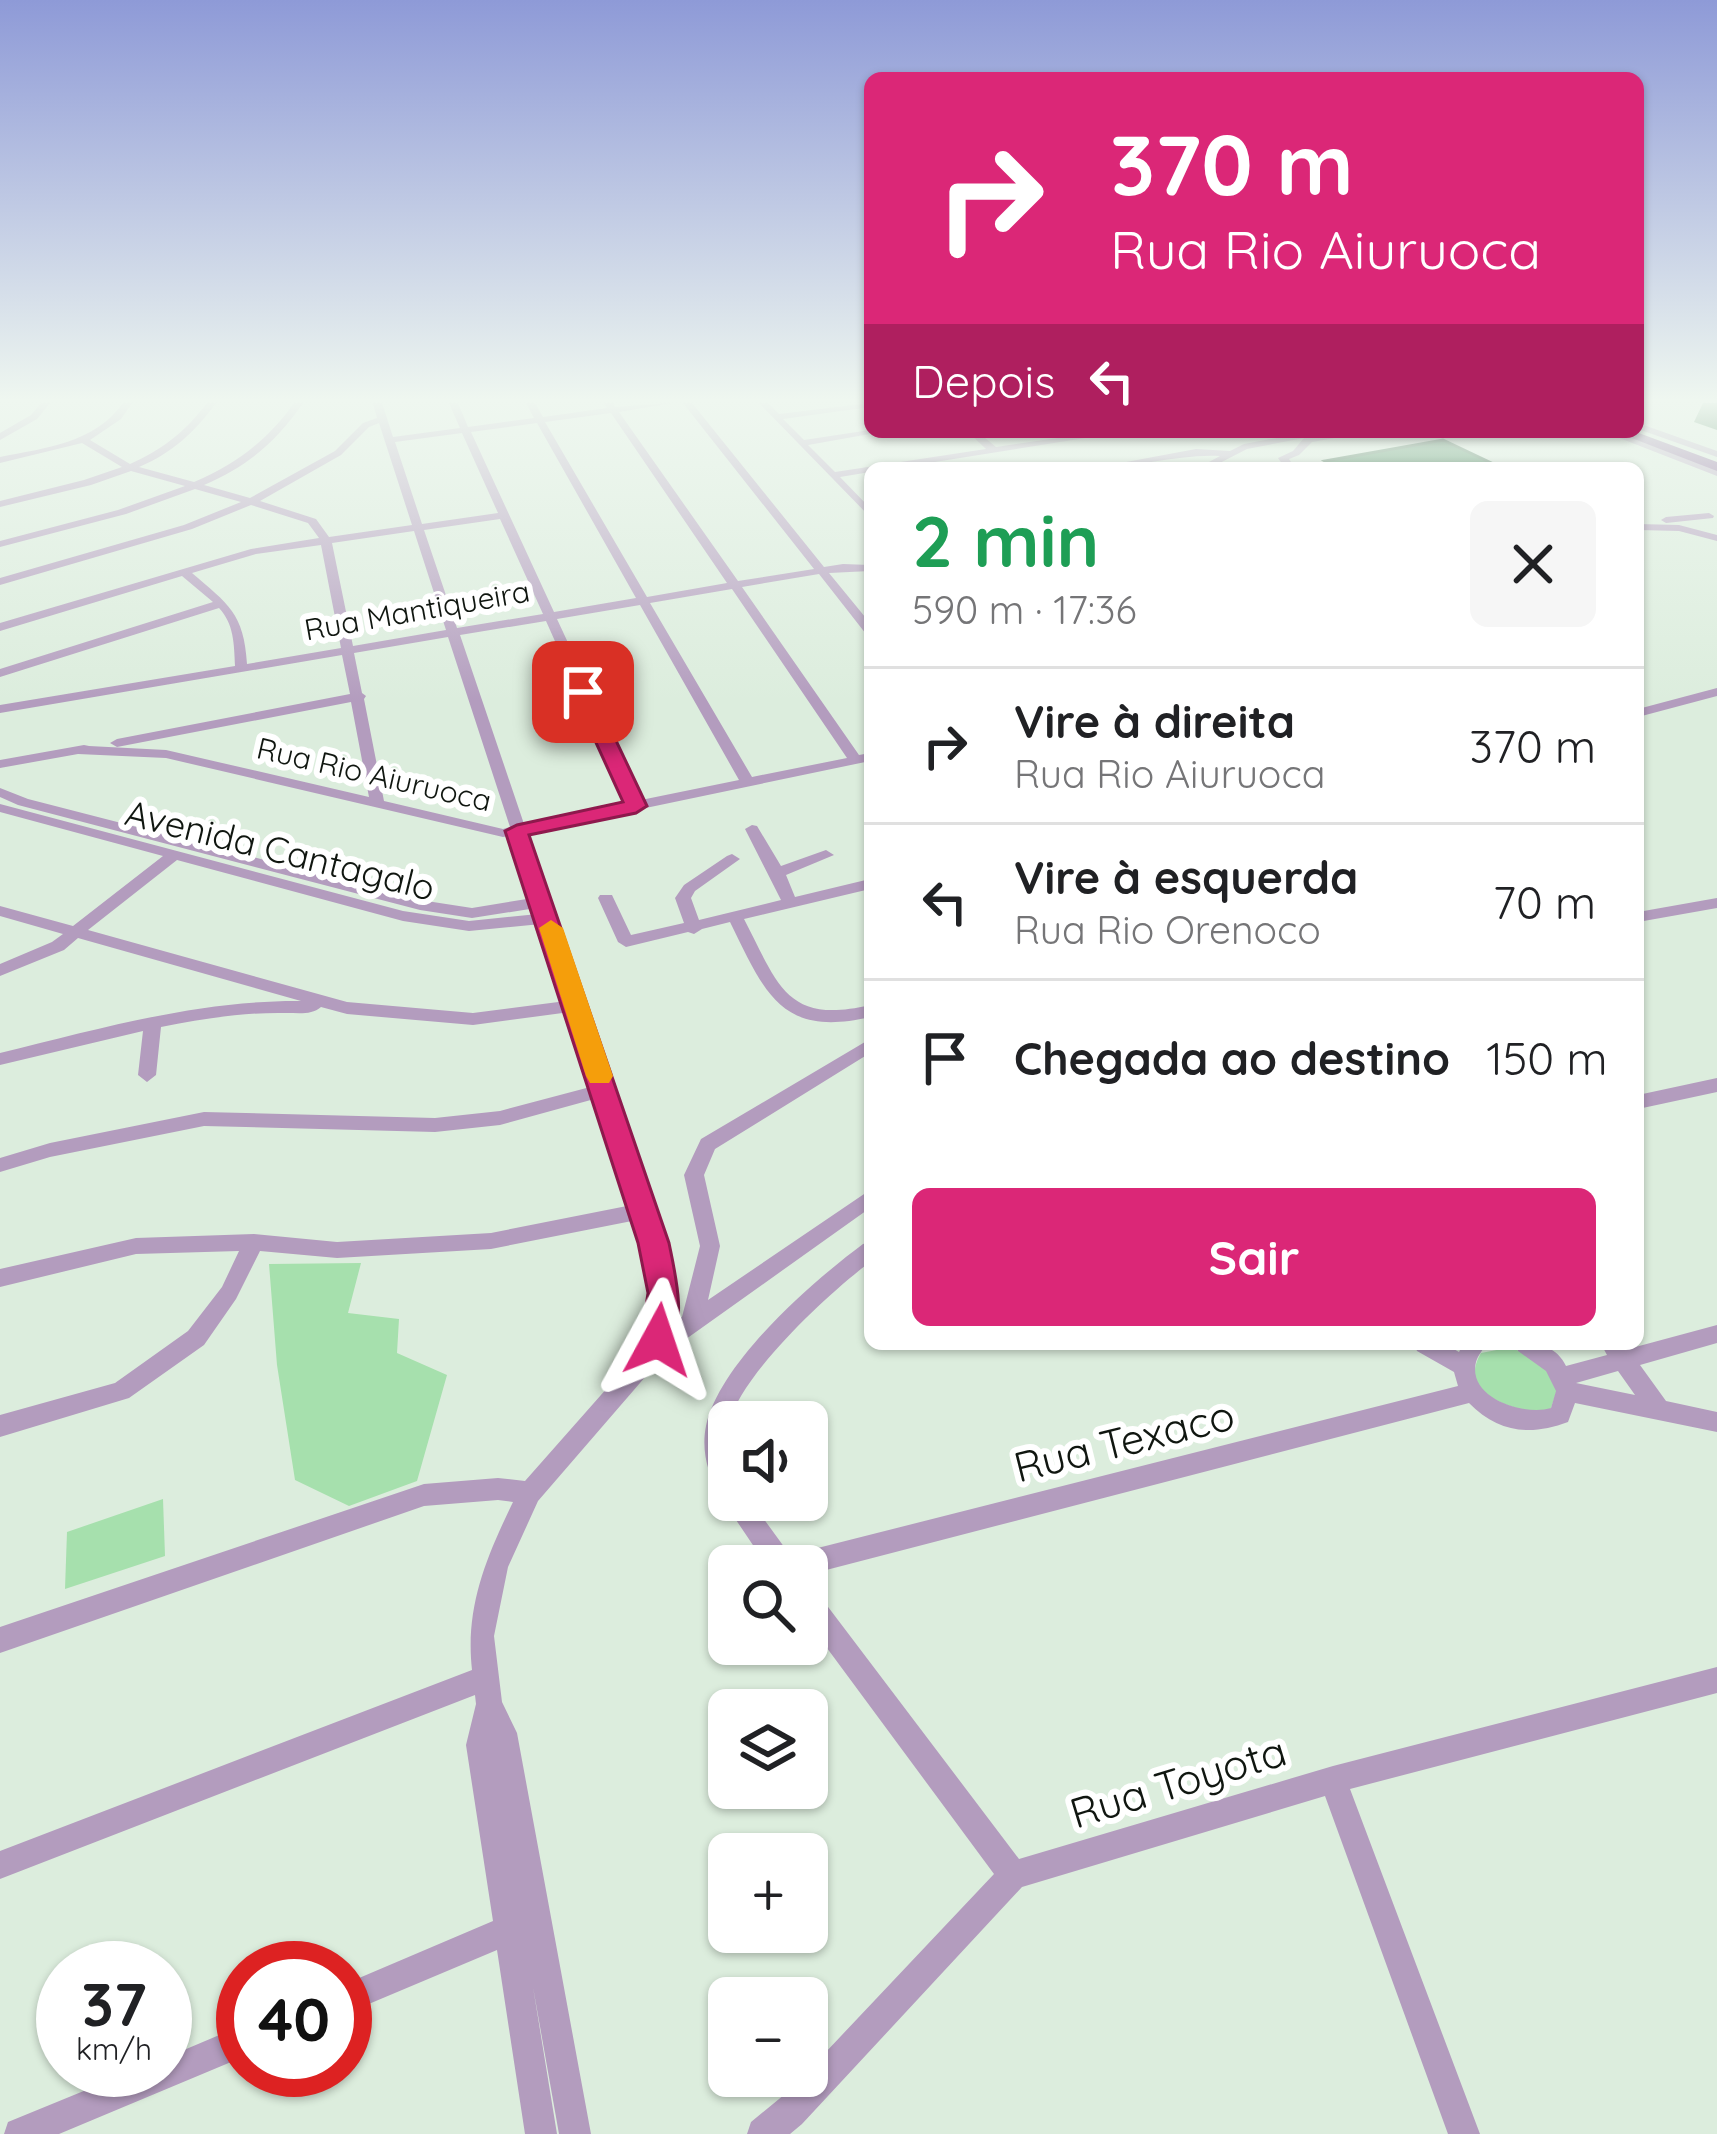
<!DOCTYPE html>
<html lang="pt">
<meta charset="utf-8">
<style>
body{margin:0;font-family:Quicksand,sans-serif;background:#f6f6f6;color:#202124;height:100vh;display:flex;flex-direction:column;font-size:45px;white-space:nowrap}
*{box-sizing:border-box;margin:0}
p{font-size:39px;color:#757577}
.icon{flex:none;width:66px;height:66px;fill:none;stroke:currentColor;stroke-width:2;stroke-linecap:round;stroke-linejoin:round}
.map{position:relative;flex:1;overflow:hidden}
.panel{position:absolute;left:864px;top:462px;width:780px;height:888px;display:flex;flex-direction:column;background:#fff;border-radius:18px;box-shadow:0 3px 9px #0004}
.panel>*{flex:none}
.top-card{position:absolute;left:864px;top:72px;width:780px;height:366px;border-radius:18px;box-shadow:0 3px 9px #0004;background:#db2777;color:#fff;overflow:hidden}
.buttons{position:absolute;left:708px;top:1401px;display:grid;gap:24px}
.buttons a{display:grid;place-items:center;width:120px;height:120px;border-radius:18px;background:#fff;box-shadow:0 3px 9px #0004;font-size:60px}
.speed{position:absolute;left:36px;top:1941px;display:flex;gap:24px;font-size:60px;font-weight:700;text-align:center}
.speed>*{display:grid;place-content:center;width:156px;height:156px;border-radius:50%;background:#fff;box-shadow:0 3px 9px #0004;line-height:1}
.speed small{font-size:30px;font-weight:400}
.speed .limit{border:18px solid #d22;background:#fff;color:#111}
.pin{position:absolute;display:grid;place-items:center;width:102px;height:102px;color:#fff;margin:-51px;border-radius:24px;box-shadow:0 6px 18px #0006}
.me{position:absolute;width:132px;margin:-66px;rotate:5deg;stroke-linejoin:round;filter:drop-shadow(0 0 9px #0008)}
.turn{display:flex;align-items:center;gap:42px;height:252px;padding:0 48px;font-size:54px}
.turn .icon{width:156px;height:156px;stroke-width:2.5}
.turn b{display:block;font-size:84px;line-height:102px}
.then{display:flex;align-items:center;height:114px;padding:0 48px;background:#0003;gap:24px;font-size:45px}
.round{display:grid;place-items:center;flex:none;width:126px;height:126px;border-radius:18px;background:#f6f6f6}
.head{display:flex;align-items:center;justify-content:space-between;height:204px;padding:0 48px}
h1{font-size:72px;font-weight:700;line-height:90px;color:#1e9e55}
.button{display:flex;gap:24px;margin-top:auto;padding:24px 48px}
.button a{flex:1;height:138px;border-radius:18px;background:#db2777;color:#fff;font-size:48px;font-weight:700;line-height:138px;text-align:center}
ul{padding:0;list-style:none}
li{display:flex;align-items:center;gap:36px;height:156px;padding:0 48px;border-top:3px solid #e0e0e0}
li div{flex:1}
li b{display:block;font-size:45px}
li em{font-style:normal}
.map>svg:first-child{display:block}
.green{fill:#a6e0ad}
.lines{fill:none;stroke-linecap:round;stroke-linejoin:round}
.minor{fill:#b39cbe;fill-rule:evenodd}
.highway{fill:#75448a;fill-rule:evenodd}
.wall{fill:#04511d}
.building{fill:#055e22;stroke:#044218;stroke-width:3}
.route{fill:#db2777;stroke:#8e194d;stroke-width:3}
.slow{fill:#f59e0b}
.labels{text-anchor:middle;stroke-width:12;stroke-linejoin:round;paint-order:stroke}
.far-street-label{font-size:30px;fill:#101610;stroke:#fff}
.street-label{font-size:36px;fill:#101610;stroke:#fff}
.near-street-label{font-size:42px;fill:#101610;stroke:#fff}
</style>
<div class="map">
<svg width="1717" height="2134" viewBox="0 0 1717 2134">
<rect width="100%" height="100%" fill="#dceddd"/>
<g class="green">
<path d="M 361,1263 L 348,1313 L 399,1319 L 397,1353 L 447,1375 L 417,1481 L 349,1506 L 295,1480 L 277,1365 L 269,1264 Z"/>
<path d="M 1512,1347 L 1547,1368 L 1557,1390 L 1551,1408 L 1542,1414 C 1512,1408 1456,1396 1481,1353 Z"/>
<path d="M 163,1499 L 165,1556 L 65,1589 L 67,1532 Z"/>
</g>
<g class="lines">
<g class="minor">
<path d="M 41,403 L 50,403 L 37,419 L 0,440 L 0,433 L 31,415 Z"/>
<path d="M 123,403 L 132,403 L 121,419 L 90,440 L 130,464 C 162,450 186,431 207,403 L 216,403 C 195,432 172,453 139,467 L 194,482 C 235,465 268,440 294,403 L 303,403 C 276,442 248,466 204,485 L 250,498 L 335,451 L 363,423 L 377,418 L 373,403 L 382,403 L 393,437 L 460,428 L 449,403 L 458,403 L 468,427 L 534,418 L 526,403 L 535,403 L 543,417 L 607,408 L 604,403 L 613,403 L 615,407 L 672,403 L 619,412 L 738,581 L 814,569 L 683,403 L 692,403 L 824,567 L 843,564 L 870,565 L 870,571 L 829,573 L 870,623 L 870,635 L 866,634 L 819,574 L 742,587 L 859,755 L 870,753 L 870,761 L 526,833 L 654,1211 L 672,1275 L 669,1326 L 682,1317 L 700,1246 L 684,1175 L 701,1139 L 870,1039 L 870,1053 L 715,1149 L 704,1175 L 720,1246 L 708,1300 L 870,1190 L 870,1208 L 665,1354 L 538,1501 L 508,1567 L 494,1636 L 502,1702 L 517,1733 L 591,2134 L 559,2134 L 533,1987 L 557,2134 L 525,2134 L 497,1950 L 345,2014 L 345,1984 L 493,1921 L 466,1745 L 476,1704 L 475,1695 L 0,1879 L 0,1851 L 472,1670 C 465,1607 486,1558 513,1502 L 498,1500 L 424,1506 L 0,1653 L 0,1627 L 424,1484 L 498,1478 L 525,1481 L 646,1344 L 652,1275 L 637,1220 L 491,1249 L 337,1258 L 260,1251 L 236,1299 L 204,1345 L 129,1398 L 0,1437 L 0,1415 L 115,1383 L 188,1331 L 222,1287 L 239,1251 L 136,1254 L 0,1287 L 0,1269 L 136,1238 L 254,1234 L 337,1242 L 491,1233 L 632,1205 L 598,1098 L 500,1125 L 435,1132 L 204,1126 L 50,1157 L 0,1172 L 0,1158 L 50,1143 L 204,1112 L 435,1118 L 500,1111 L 594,1086 L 570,1012 L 473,1025 L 347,1014 L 321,1007 C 312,1015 300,1013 286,1013 C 244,1012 202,1019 161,1027 L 156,1075 L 147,1082 L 138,1075 L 143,1031 L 0,1065 L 0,1053 C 99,1029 198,1000 301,1001 L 78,938 L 64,950 L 0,976 L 0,964 L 52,942 L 63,934 L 0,916 L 0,906 L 73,926 L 163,856 L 0,812 L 0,804 L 403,911 L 469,921 L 538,914 L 536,908 L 472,918 L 420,910 L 18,805 L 0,797 L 0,788 L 28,799 L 420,900 L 472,908 L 533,898 L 512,835 L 503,837 L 166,758 L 78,754 L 0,768 L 0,760 L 84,745 L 89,746 L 166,750 L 369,797 L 351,702 L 117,747 L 110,743 L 117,739 L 350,694 L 342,655 L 0,713 L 0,705 L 235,666 C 234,644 234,624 219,608 L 0,677 L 0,669 L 213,602 L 182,576 L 0,631 L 0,623 L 251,549 L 319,538 L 308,523 L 251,505 L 192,529 L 0,585 L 0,578 L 184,525 L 241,502 L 195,489 L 126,514 L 0,547 L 0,541 L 118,510 L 185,486 L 131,471 L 91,485 L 0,507 L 0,501 L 84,480 L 122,467 L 82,443 L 0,463 L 0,457 C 45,448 95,443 123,403 ZM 611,413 L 727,583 L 647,597 L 545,422 ZM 379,423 L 412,525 L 329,537 L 316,519 L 260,501 L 341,455 L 369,427 ZM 537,423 L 636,598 L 554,612 L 471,432 ZM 462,433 L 498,513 L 422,524 L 395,442 ZM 500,519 L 543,614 L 457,628 L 424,530 ZM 414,531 L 446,630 L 353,646 L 332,543 ZM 321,545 L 341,648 L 247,664 C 244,613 228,604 192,573 L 256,554 ZM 732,589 L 847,758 L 752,777 L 650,603 ZM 640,605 L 739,780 L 641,800 L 557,619 ZM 546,621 L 627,803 L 524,824 L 460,635 ZM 448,637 L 510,827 L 503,829 L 384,801 L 364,699 L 366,696 L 362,693 L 354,653 ZM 177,860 L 403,921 L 469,931 L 541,924 L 566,1001 L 473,1013 L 347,1002 L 88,930 Z"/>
<path d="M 759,403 L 768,403 L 779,414 L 870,403 L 870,407 L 783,419 L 804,440 L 870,430 L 881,432 L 808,445 L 835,472 L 986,449 L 968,432 L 978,432 L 996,447 L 1099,432 L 1123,432 L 897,468 L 870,468 L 870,472 L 840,477 L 870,508 L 870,517 Z"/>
<path d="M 1638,423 L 1717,451 L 1717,457 L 1638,429 Z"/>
<path d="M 1308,432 L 1328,432 L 1324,434 L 1369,432 L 1312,442 L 1299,455 L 1289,459 L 1295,468 L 1285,468 L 1278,458 L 1293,451 L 1304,438 L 1247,449 L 1210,468 L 1198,468 L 1220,456 C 1177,454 1137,468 1094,468 L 1196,449 L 1230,451 L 1244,444 Z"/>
<path d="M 1604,432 L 1617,432 L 1717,470 L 1717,476 Z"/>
<path d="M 1709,513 L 1714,516 L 1713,518 L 1666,523 L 1661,520 L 1666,517 Z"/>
<path d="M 1638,524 L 1679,525 L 1717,535 L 1717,541 L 1679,531 L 1639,530 Z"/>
<path d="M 1717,688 L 1717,696 L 1638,717 L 1638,709 Z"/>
<path d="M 752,825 L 757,826 L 781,866 L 826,850 L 834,855 L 786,875 L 795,897 L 870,879 L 870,889 L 744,919 C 778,984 786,1025 870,1005 L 870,1017 C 781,1038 765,993 730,922 L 702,929 L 694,934 L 688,932 L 626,947 L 618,942 L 598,898 L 600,895 L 612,895 L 631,935 L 684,923 L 675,898 L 684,885 L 727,856 L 732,854 L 740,859 L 695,891 L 691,898 L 699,920 L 781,900 L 745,829 Z"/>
<path d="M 1717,898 L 1717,908 L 1638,922 L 1638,912 Z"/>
<path d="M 1717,1078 L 1717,1092 L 1638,1109 L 1638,1095 Z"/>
<path d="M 870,1242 L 870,1262 C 829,1293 740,1375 729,1424 C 724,1448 729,1476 729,1500 L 750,1500 L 790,1555 L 1458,1386 L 1454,1372 L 1417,1351 L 1414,1344 L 1445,1344 L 1459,1352 L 1463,1344 L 1486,1344 C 1483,1350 1478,1355 1476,1362 C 1467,1398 1524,1416 1551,1408 L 1556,1391 L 1546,1371 L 1518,1351 L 1515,1344 C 1537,1344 1555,1344 1566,1366 L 1607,1355 L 1601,1344 L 1625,1344 L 1628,1349 L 1717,1325 L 1717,1343 L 1640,1365 L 1666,1401 L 1717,1412 L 1717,1432 L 1575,1403 L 1568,1422 C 1531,1436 1498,1433 1469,1403 L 807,1575 L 807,1566 L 767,1566 L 728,1508 L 725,1499 L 721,1497 C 708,1475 701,1451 706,1426 C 720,1362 812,1282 863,1244 ZM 1618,1371 L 1635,1395 L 1576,1383 Z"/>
<path d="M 807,1587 L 816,1591 L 1019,1859 L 1333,1766 L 1717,1667 L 1717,1693 L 1350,1789 L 1480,2134 L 1448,2134 L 1325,1796 L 1022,1887 L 802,2124 L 790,2134 L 747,2134 L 751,2122 L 807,2076 L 807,2072 L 994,1874 L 807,1621 Z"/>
<path d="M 243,2025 L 243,2057 L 59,2134 L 4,2134 L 8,2122 L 135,2070 L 165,2070 L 165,2058 Z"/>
</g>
<path class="highway" d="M 1616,432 L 1636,432 L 1717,462 L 1717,471 Z"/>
</g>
<path class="wall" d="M 1703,403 L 1717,403 L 1717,430 L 1694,422 Z"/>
<path class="building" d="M 1443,440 L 1502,468 L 1337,468 L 1325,461 Z"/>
<linearGradient id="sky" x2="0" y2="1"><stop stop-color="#8e9ad7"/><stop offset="0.57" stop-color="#eff7f0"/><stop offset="1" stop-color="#eff7f0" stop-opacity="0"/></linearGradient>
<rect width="1717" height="702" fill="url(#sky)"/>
<path class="route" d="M 583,686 L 593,692 L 647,806 L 636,813 L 529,835 L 669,1243 C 676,1278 686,1316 670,1350 L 658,1354 L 646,1350 L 641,1340 L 648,1293 L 638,1243 L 505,831 L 517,825 L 623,802 L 573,692 Z"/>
<path class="slow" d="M 551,920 L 563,928 L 613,1076 L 609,1083 L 590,1083 L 586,1076 L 539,928 Z"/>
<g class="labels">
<g class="far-street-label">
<text transform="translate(417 611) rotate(-10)" y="10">Rua Mantiqueira</text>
<text transform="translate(374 775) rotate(13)" y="10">Rua Rio Aiuruoca</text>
</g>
<g class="street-label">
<text transform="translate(280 850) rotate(14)" y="13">Avenida Cantagalo</text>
</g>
<g class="near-street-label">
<text transform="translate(1124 1441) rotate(-14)" y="15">Rua Texaco</text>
<text transform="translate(1178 1782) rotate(-17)" y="15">Rua Toyota</text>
</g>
</g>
</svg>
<div class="buttons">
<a><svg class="icon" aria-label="sound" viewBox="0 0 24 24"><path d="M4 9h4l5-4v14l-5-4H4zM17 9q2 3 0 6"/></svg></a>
<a><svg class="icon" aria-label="search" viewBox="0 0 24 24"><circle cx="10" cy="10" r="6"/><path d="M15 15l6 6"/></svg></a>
<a><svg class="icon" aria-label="layers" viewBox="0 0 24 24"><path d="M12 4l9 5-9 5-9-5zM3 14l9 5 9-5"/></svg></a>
<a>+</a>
<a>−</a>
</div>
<div class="speed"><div>37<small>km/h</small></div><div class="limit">40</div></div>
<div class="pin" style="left:583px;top:692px;background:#d93025"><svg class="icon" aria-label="arrive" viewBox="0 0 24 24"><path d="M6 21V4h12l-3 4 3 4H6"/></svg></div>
<svg class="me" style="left:658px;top:1340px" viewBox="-20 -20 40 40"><path d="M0-17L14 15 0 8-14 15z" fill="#db2777" stroke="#fff" stroke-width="4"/></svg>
<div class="top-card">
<div class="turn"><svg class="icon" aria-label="right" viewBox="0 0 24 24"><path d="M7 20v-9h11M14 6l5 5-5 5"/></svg><div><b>370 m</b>Rua Rio Aiuruoca</div></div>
<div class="then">Depois<svg class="icon" aria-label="left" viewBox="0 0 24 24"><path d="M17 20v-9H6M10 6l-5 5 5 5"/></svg></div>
</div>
<section class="panel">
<div class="head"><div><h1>2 min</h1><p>590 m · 17:36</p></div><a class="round"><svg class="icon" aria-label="close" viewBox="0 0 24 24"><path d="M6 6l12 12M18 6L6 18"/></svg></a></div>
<ul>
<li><svg class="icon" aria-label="right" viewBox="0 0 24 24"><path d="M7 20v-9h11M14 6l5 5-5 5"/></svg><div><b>Vire à direita</b><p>Rua Rio Aiuruoca</p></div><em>370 m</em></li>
<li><svg class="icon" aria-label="left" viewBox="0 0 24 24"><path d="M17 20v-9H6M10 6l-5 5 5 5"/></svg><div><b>Vire à esquerda</b><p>Rua Rio Orenoco</p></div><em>70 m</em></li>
<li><svg class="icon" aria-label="arrive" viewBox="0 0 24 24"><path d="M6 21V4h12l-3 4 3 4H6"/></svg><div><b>Chegada ao destino</b></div><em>150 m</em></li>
</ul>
<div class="button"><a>Sair</a></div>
</section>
</div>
